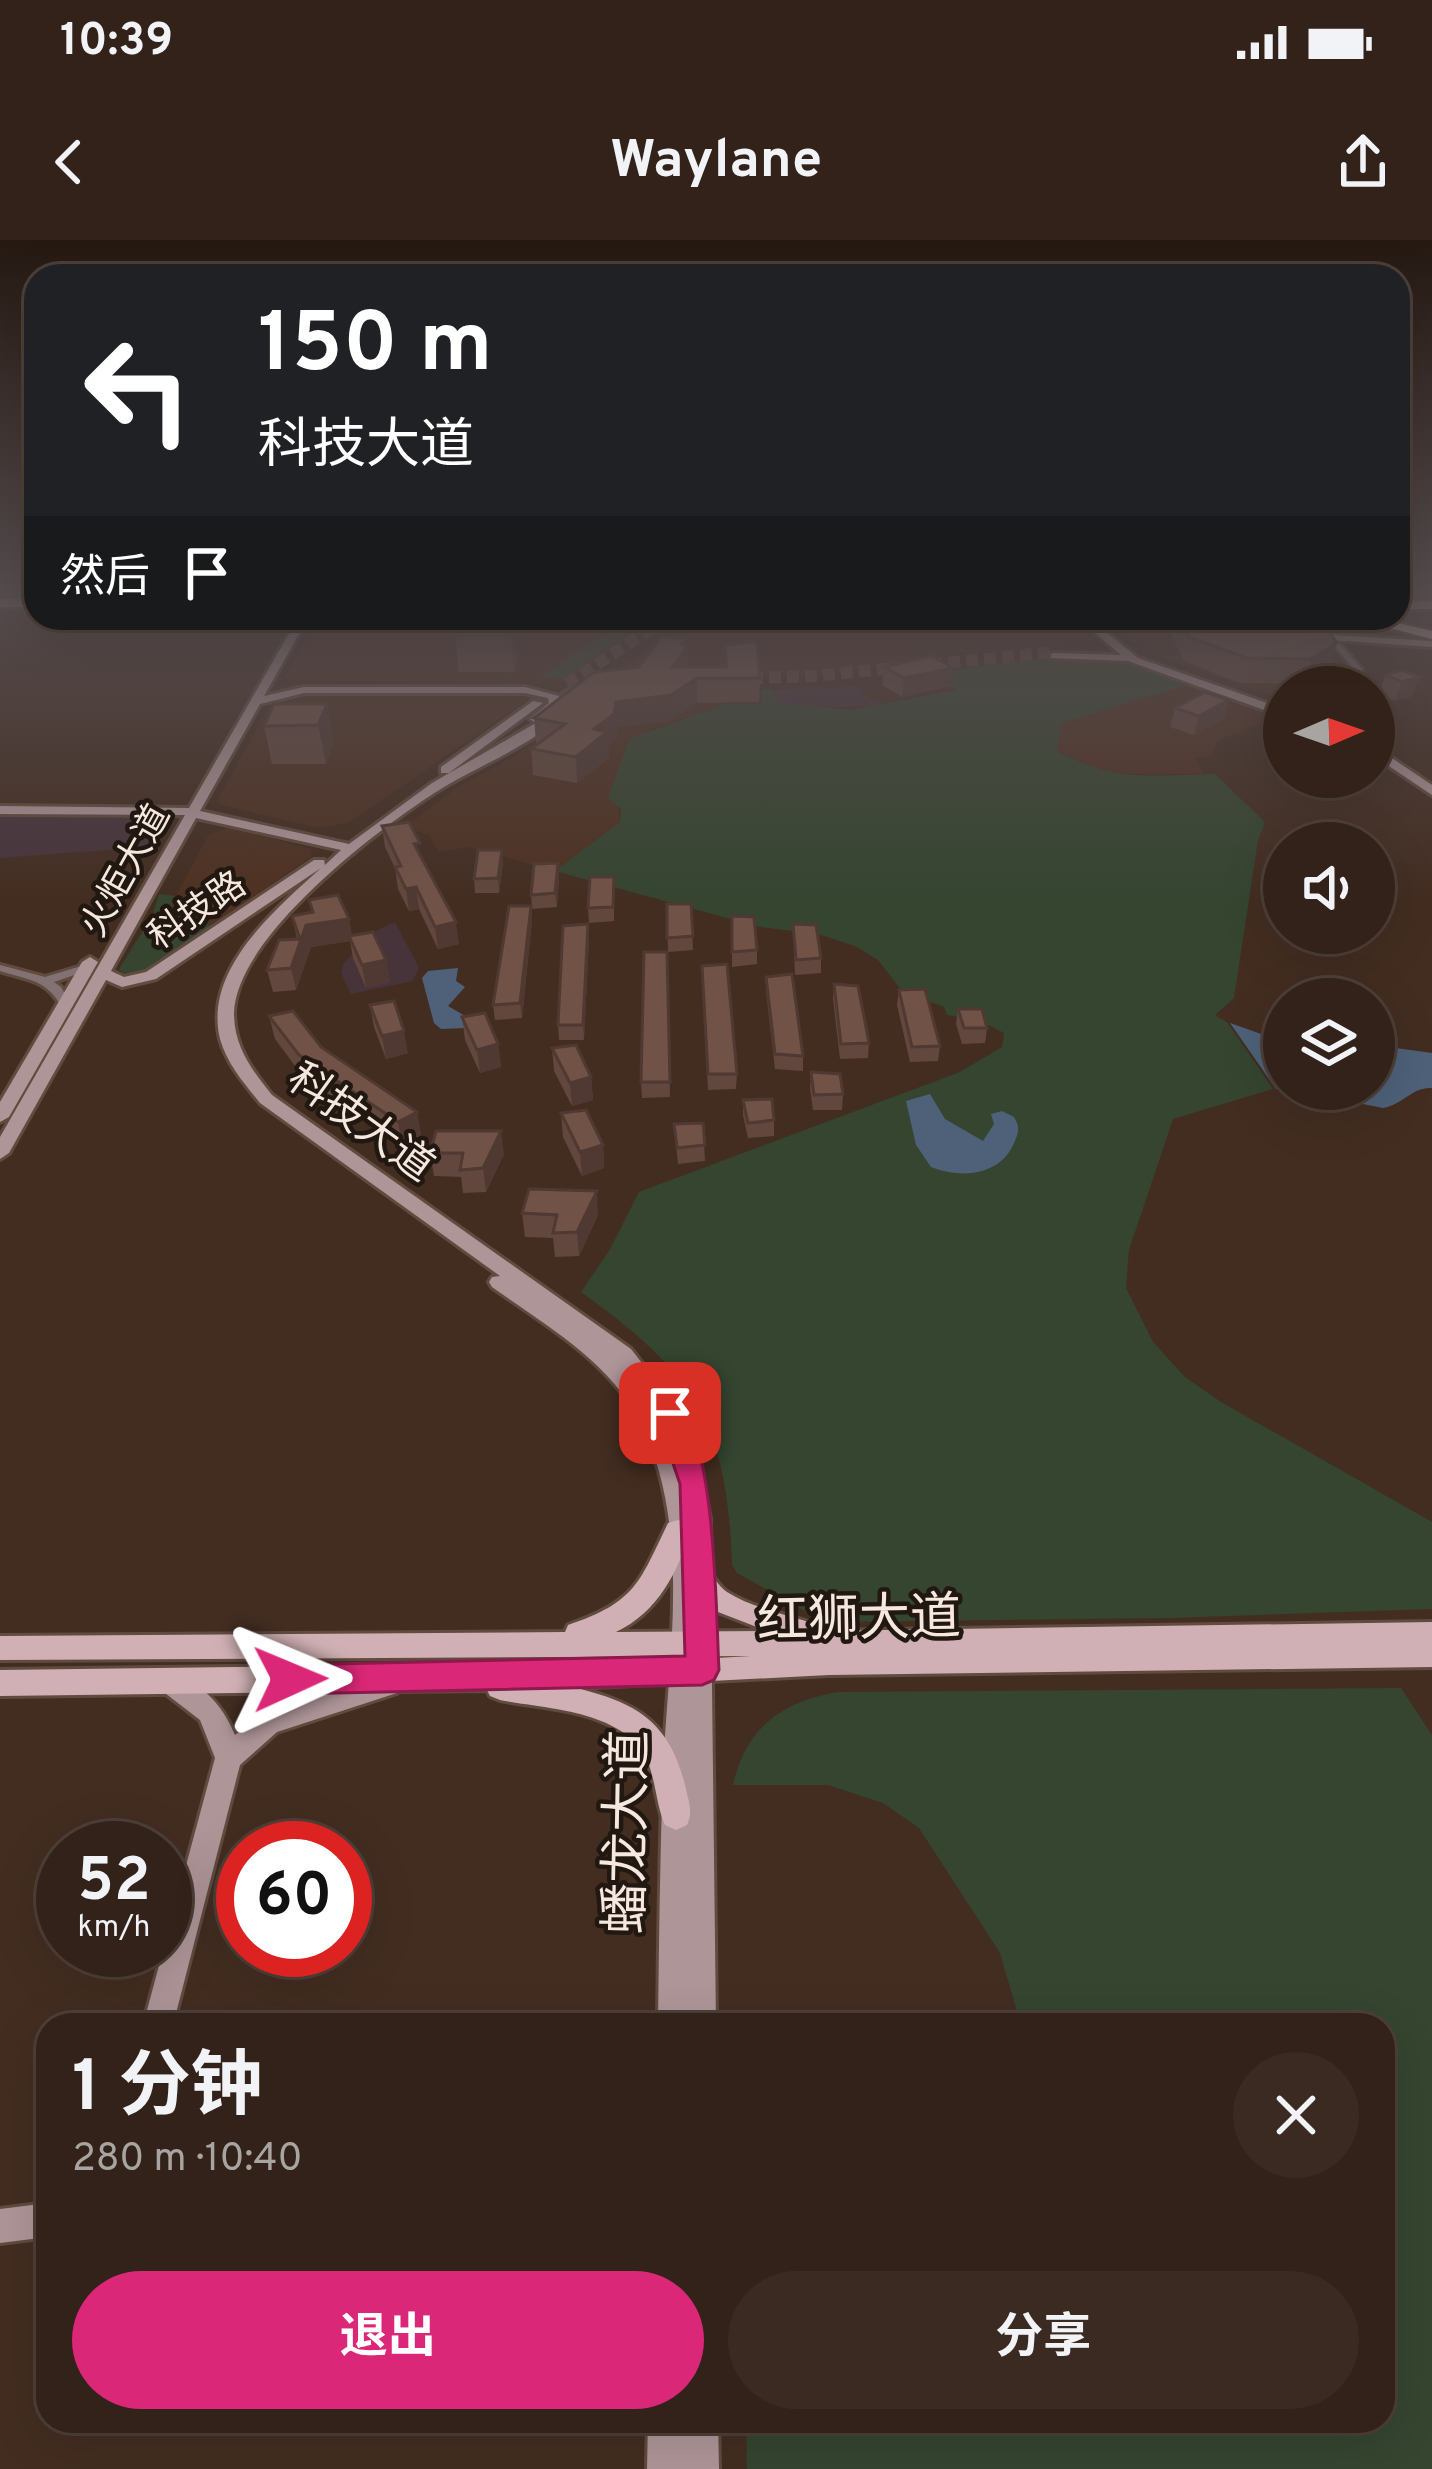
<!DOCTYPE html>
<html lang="zh">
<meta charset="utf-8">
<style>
body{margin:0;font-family:Overpass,"Noto Sans SC",sans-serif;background:#3a2a22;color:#f1f3f6;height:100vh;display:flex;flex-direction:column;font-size:45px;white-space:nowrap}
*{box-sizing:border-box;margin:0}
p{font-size:39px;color:#a8a4a2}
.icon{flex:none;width:66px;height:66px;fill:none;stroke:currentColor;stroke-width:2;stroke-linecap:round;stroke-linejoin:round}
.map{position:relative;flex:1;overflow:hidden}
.sheet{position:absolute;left:36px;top:1773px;width:1359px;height:420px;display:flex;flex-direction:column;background:#322219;border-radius:36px;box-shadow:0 12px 48px #0002,0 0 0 3px #4d3f38}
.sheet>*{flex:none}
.guide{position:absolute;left:24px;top:24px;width:1386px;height:366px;border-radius:36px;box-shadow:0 12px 48px #0002,0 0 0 3px #4d3f38;background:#202124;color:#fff;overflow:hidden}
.needle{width:78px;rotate:88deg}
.controls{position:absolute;left:1263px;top:426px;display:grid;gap:24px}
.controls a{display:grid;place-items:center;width:132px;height:132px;border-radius:50%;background:#322219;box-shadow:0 12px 48px #0002,0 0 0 3px #4d3f38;font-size:60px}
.speed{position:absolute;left:36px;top:1581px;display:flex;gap:24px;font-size:60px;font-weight:700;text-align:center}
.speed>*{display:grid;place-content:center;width:156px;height:156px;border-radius:50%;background:#322219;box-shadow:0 12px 48px #0002,0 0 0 3px #4d3f38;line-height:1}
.speed small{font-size:30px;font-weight:400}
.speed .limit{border:18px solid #d22;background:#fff;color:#111}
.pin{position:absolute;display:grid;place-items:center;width:102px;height:102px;color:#fff;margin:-51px;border-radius:24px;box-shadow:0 6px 18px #0006}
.me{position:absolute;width:132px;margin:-66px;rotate:89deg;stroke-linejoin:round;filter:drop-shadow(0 0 9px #0008)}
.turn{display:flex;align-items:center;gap:42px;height:252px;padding:0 36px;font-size:54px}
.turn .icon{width:156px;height:156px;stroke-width:2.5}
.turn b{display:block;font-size:84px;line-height:102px}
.then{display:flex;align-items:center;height:114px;padding:0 36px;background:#0003;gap:24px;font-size:45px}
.round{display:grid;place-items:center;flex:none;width:126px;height:126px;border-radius:63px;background:#3a2a22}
.headline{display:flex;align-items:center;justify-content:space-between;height:204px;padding:0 36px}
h1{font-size:72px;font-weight:700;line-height:90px}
.primary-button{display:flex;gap:24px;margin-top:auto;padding:24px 36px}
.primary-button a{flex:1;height:138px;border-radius:72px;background:#db2777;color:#fff;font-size:48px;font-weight:700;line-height:138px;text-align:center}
.primary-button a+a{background:#3a2a22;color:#f1f3f6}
.status{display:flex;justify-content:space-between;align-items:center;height:84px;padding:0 60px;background:#322219;direction:ltr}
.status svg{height:33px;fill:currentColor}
header{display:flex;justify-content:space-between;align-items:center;height:156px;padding:0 36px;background:#322219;font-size:54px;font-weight:700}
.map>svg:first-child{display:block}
.built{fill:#4e3122}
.education{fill:#47343b}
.green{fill:#354530}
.water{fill:#4e6179}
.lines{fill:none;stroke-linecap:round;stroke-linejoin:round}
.secondary-tunnel{stroke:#5e493e;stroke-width:12;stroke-dasharray:12 6;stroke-linecap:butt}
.street-casing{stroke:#604b3f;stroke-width:6}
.secondary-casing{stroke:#604b3f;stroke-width:6}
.primary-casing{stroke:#604b3f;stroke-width:6}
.highway-casing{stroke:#604b3f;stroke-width:6}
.street{fill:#827274;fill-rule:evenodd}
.secondary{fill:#ae9598;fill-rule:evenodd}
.primary{fill:#d0b0b4;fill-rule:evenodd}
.highway{fill:#f0c8cd;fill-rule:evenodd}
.wall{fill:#61473d}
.shaded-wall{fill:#4f3932}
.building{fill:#715247;stroke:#4f3932;stroke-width:3}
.route{fill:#db2777;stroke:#8e194d;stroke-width:3}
.labels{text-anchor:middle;stroke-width:9;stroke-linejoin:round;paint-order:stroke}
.far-street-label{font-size:36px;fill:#f6e7df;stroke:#221812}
.street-label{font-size:42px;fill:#f6e7df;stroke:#221812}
.near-street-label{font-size:51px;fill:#f6e7df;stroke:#221812}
</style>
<div class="status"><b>10:39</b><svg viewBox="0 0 49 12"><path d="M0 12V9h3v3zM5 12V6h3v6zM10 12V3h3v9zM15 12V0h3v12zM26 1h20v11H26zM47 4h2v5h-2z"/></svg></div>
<header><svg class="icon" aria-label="back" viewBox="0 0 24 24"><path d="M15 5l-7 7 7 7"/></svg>Waylane<svg class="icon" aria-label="share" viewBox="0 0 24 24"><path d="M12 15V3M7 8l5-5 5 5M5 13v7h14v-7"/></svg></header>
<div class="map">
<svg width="1432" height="2229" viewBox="0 0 1432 2229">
<rect width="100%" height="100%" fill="#432d21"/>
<g class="built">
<path d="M 319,378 L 658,378 L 560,445 L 288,440 L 285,437 Z"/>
<path d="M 689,378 L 1071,378 L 1096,406 L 962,413 L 812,437 L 631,434 L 623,427 Z"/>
<path d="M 1107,378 L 1306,378 L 1343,418 L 1348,433 L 1334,447 L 1284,447 L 1284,461 L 1147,412 L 1120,395 Z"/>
<path d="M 1187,445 L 1284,476 L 1284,482 L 1256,485 L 1218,501 L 1211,516 L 1195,518 L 1204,534 L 1104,534 L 1057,511 L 1061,483 Z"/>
<path d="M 620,450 L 761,450 L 762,464 L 726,464 L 650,490 L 618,565 L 620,582 L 555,631 L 469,607 L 439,612 L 429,595 L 404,587 L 458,547 L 510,519 L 597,454 Z"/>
<path d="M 300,454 L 518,454 L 532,457 L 348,583 L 318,588 L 222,565 L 217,561 L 272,461 Z"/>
<path d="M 232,587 L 311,609 L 312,616 L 212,685 L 166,674 L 209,594 Z"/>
</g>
<g class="education">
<path d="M 857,447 L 867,457 L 891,466 L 816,468 L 779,463 L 772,450 Z"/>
<path d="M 156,574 L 165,580 L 150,607 L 0,618 L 0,575 Z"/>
<path d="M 395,682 L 419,728 L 413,741 L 351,754 L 341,733 L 344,723 L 374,692 Z"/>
</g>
<g class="green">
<path d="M 644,382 L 561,440 L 541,436 L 614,387 Z"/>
<path d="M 1044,418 L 1119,419 L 1187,445 L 1062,483 L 1057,511 C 1115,543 1151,535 1215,534 L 1265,582 L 1258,600 L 1234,758 L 1215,775 L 1228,783 L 1273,849 L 1173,879 L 1129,1010 L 1126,1048 L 1153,1102 L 1185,1137 L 1221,1162 L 1432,1282 L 1432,1369 L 1171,1378 L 837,1382 L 807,1372 L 737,1333 L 732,1325 C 728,1184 694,1133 581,1052 L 609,1011 L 639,952 L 960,832 L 1002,807 L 1004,793 L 978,780 L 947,775 L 944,767 L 903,752 L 878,720 L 855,706 L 818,694 L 760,687 L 555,631 L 620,582 L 621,569 L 608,558 L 629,499 L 725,464 L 762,464 L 761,450 L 772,450 L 779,463 L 851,470 L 957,450 L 929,432 Z"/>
<path d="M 159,654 L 176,656 L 167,675 L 212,685 L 150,730 L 123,733 L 119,729 L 152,676 Z"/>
<path d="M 1401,1448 L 1432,1495 L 1432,2229 L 747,2229 L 746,2181 L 1383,2181 L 1383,1785 L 1021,1785 L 1000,1713 L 919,1588 L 883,1563 L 828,1545 L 733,1545 C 746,1488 781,1462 837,1452 Z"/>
</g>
<g class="water">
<path d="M 458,728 L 456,741 L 465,747 L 448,766 L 472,780 L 466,788 L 441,789 L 434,783 L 422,738 L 428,731 Z"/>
<path d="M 1230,783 L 1284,802 L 1284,849 L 1276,849 Z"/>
<path d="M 1374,805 L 1432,813 L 1432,848 C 1412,847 1404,864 1383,868 L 1287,849 L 1374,849 Z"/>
<path d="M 930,854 L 945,879 L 983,901 L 994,884 L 991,874 L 1002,871 L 1014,877 C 1020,887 1019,892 1014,903 C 1000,936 961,939 931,927 L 916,905 L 906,861 Z"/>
</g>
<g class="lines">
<g class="secondary-tunnel">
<path d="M 733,439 L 814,436 L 1055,412"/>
<path d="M 567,444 L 667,378"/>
<path d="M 546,465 L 589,443"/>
</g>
<defs>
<g id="street">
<path d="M 1310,378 L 1318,378 L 1362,429 L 1355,447 L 1347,447 L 1354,429 Z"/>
<path d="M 88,724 L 94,727 L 92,729 L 54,742 L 61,747 L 71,764 L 65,767 L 61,766 C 46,739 28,740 0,731 L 0,725 L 45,737 Z"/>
</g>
<g id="secondary">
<path d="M 298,378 L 308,378 L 264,456 L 304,447 L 525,447 L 559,456 L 559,466 L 536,483 L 530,479 L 549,463 L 548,458 L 525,453 L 304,453 L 260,464 L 200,571 L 349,604 L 432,543 L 553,473 L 563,476 C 528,506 483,524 444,547 C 382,585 236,696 234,773 C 234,807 252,830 272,855 L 631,1109 L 681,1173 L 696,1207 L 710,1279 L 716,1785 L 658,1785 C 659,1700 660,1615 663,1530 C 668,1417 693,1285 639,1180 C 609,1121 544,1084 492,1047 L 489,1042 L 492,1037 L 500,1036 L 260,863 C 244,843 227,824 220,799 C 203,729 276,669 321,628 L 156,739 L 122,747 L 106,740 L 9,913 L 0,919 L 0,897 L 185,575 L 0,574 L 0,566 L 189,568 ZM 196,578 L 341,610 L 325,625 L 324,620 L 314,620 L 146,732 L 124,737 L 111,731 Z"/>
<path d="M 1078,378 L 1089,378 L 1138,418 L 1284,469 L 1284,477 L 1128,421 L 1051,418 L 1051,414 L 1055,413 L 1121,415 Z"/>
<path d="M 1332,395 L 1432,401 L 1432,407 L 1328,400 Z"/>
<path d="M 533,461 L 543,463 L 449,533 L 441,533 L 441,527 Z"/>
<path d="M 1374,506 L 1432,545 L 1432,555 L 1374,516 Z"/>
<path d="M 90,717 L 98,722 L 9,877 L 0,882 L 0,862 L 82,722 Z"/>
<path d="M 170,1431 C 202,1443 222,1464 235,1495 L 259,1475 L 388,1434 L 397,1437 L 401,1445 L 397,1453 L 277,1492 L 240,1525 L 173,1785 L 143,1785 L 215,1518 L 200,1480 L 161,1450 L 157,1442 L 161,1434 Z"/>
<path d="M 48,1963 L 48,1997 L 0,2003 L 0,1969 Z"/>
<path d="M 648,2181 L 718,2181 L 719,2229 L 647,2229 Z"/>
</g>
<path id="primary" d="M 678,1280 L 688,1283 L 691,1291 C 677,1333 658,1372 616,1392 L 767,1391 L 705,1367 L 686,1339 L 690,1331 C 713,1323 712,1342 727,1352 C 752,1368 789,1375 817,1385 L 820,1391 L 1432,1382 L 1432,1427 L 829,1435 L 576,1448 C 639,1463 671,1484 686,1549 C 689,1563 693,1572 687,1585 L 676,1590 L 665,1585 C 656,1565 656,1541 647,1520 C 624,1470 546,1469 500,1460 L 490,1456 L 487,1450 L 0,1456 L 0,1430 L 646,1422 L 751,1416 L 0,1420 L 0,1396 L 565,1392 L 568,1385 C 636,1362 639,1343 668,1283 Z"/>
<g id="highway">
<rect x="0" y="359" width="36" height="8"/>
<rect x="1398" y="361" width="34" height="8"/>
<path d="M 1351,378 L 1376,378 L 1432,391 L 1432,399 Z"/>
</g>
</defs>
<use href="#street" class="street-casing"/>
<use href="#secondary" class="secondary-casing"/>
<use href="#primary" class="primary-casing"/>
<use href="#highway" class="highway-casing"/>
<use href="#street" class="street"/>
<use href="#secondary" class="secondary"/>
<use href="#primary" class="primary"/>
<use href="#highway" class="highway"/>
</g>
<g class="wall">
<path d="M 1168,378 L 1319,378 L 1330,428 L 1304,444 L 1240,443 L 1184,421 L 1166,384 Z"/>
<path d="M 515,382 L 518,418 L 515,432 L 459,432 L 455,395 Z"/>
<path d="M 686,399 L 688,427 L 725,427 L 725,405 L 760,438 L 759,462 L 697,463 L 671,480 L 617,487 L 616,500 L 608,505 L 609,518 L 577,543 L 533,535 L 531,509 L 538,504 L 536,503 L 534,478 L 639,427 Z"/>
<path d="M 884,427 L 951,446 L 902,457 L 882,445 Z"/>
<path d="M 1402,430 L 1413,456 L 1395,461 L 1379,454 L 1385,435 Z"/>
<path d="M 327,464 L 334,502 L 326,524 L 272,524 L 264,486 Z"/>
<path d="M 1175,468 L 1224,479 L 1194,495 L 1170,487 Z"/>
<path d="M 382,586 L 423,621 L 459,704 L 438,709 L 419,669 L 409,671 L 398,649 L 395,628 L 385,607 Z"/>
<path d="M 503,624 L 499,653 L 475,653 L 474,639 Z"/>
<path d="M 559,637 L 557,667 L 532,669 L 531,655 Z"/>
<path d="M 614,637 L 614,681 L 589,683 L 588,668 Z"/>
<path d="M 309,660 L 349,679 L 352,696 L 386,720 L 390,742 L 366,748 L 353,718 L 350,701 L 311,707 L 296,750 L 273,752 L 267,730 L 297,699 L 292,676 L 312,672 Z"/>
<path d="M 667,664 L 691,664 L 693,710 L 668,712 Z"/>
<path d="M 732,676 L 757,710 L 757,724 L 732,727 Z"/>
<path d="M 532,680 L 522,778 L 495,780 L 493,765 Z"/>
<path d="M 793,684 L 821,718 L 821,733 L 795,735 Z"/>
<path d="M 589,698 L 584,800 L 559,800 L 558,785 Z"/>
<path d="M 667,712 L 670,857 L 642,858 L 641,842 Z"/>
<path d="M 766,737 L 803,816 L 803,831 L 775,829 L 766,751 Z"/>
<path d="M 702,741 L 737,834 L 736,849 L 708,850 Z"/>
<path d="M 834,744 L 869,803 L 868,818 L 840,819 L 833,759 Z"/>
<path d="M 899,750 L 940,806 L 938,821 L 910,822 L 897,765 Z"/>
<path d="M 370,765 L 408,813 L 386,819 L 374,787 Z"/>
<path d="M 958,769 L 987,788 L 985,803 L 962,804 L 956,784 Z"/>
<path d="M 269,776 L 417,872 L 421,895 L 402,905 L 304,838 L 275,799 Z"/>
<path d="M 462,777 L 498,804 L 501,827 L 480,833 L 465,800 Z"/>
<path d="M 552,808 L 591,837 L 593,860 L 572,866 L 554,831 Z"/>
<path d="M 811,832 L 843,854 L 842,870 L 813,870 L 810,848 Z"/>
<path d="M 743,860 L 774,880 L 774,896 L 748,898 L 743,875 Z"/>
<path d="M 561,873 L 603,905 L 604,928 L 582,936 L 563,897 Z"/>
<path d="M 703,883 L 705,921 L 678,924 L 674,884 Z"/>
<path d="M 430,913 L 504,914 L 486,952 L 463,953 L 461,937 L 434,936 Z"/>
<path d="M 522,973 L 598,975 L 579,1016 L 555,1017 L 553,998 L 525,997 Z"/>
</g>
<g class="shaded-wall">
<path d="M 515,382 L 518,418 L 515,432 L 511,395 Z"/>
<path d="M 686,399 L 686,408 L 688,406 L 688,430 L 672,427 Z"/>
<path d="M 1337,403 L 1330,428 L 1304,444 L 1311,419 Z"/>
<path d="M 953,428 L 951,446 L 902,457 L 904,438 Z"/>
<path d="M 1419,437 L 1413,456 L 1395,461 L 1402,442 Z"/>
<path d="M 697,438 L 697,463 L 671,480 L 617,487 L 616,500 L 608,505 L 609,518 L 577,543 L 576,517 L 594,489 L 616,462 Z"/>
<path d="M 1229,460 L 1224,479 L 1194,495 L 1199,476 Z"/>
<path d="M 327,464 L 334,502 L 326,524 L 318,485 Z"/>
<path d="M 502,610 L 503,624 L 499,653 L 498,638 Z"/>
<path d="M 558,623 L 559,637 L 557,667 L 555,653 Z"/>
<path d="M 416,647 L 419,669 L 409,671 L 406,649 Z"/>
<path d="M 531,666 L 532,680 L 522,778 L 520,763 Z"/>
<path d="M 349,679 L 353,701 L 349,696 L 350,701 L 311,707 L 296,750 L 291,728 L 306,685 Z"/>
<path d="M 456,682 L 459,704 L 438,709 L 435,687 Z"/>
<path d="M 588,684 L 589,698 L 584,800 L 583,785 Z"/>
<path d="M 386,720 L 390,742 L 366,748 L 362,725 Z"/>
<path d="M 404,791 L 408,813 L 386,819 L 382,796 Z"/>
<path d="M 498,804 L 501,827 L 480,833 L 477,810 Z"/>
<path d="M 591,837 L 593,860 L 572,866 L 570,843 Z"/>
<path d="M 417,872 L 421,895 L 402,905 L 398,882 Z"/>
<path d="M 501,891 L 504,914 L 486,952 L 483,928 Z"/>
<path d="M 603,905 L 604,928 L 582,936 L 580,912 Z"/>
<path d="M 597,951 L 598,975 L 579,1016 L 577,992 Z"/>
</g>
<g class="building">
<path d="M 1180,378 L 1319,378 L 1337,403 L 1311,419 L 1246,418 L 1189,397 Z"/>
<path d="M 460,382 L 515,382 L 511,395 L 455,395 Z"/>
<path d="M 662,397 L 686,399 L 682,404 L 688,406 L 672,427 L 727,427 L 725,405 L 757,401 L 760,438 L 697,438 L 671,455 L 616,462 L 614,474 L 594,489 L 607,492 L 576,517 L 531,509 L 565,484 L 534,478 L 594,432 L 639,427 Z"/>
<path d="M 932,416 L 953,428 L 904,438 L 884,427 Z"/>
<path d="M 1402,430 L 1419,437 L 1402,442 L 1385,435 Z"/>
<path d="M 1205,452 L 1229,460 L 1199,476 L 1175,468 Z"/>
<path d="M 274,464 L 327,464 L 318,485 L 264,486 Z"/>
<path d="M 409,582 L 420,603 L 414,604 L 456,682 L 435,687 L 416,647 L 406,649 L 395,627 L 401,626 L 382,586 Z"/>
<path d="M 478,610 L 502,610 L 498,638 L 474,639 Z"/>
<path d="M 558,623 L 555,653 L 531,655 L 534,624 Z"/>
<path d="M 590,637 L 614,637 L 613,667 L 588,668 Z"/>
<path d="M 338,655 L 349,679 L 306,685 L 291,728 L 267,730 L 279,700 L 300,699 L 292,676 L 313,672 L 309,660 Z"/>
<path d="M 667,664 L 691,664 L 693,696 L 667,698 Z"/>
<path d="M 509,666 L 531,666 L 520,763 L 493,765 Z"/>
<path d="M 732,676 L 754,677 L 757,710 L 732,712 Z"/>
<path d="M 588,684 L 583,785 L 558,785 L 563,686 Z"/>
<path d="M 793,684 L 816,685 L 821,718 L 796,720 Z"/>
<path d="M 373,692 L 386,720 L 362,725 L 349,696 Z"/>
<path d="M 644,712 L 667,712 L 670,842 L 641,842 Z"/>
<path d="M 727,724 L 737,834 L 708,834 L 702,726 Z"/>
<path d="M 792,734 L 803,816 L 775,814 L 766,737 Z"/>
<path d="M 834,744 L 858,746 L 869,803 L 841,804 Z"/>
<path d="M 925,749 L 940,806 L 912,807 L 899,750 Z"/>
<path d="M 394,761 L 404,791 L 382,796 L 370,765 Z"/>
<path d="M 958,769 L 982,769 L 987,788 L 964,788 Z"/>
<path d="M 293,771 L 321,807 L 417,872 L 398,882 L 299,815 L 269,776 Z"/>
<path d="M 485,773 L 498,804 L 477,810 L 462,777 Z"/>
<path d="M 576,805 L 591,837 L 570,843 L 552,808 Z"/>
<path d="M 811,832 L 840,834 L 843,854 L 814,855 Z"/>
<path d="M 772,859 L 774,880 L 748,883 L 743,860 Z"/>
<path d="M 586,870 L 603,905 L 580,912 L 561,873 Z"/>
<path d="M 703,883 L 705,905 L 677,908 L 674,884 Z"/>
<path d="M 436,891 L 501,891 L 483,928 L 460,930 L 463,913 L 430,913 Z"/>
<path d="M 529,949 L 597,951 L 577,992 L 553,993 L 557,975 L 522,973 Z"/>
</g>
<linearGradient id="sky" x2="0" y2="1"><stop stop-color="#251912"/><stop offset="0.53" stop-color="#554c4e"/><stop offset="1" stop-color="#554c4e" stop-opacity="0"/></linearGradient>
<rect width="1432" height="662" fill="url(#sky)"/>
<path class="route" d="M 670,1163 C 717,1177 716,1384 719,1430 L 714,1440 L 702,1445 L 290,1454 L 278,1450 L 273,1439 L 278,1429 L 290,1425 L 685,1416 L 680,1244 L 656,1173 Z"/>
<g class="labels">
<g class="far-street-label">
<text transform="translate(124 630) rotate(-61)" y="13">火炬大道</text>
<text transform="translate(196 669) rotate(-34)" y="13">科技路</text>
</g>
<g class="street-label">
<text transform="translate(362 881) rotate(36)" y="15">科技大道</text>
</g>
<g class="near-street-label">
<text transform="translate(859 1377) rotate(-1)" y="18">红狮大道</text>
<text transform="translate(625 1592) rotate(-89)" y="18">蟠龙大道</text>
</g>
</g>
</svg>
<div class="controls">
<a><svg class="needle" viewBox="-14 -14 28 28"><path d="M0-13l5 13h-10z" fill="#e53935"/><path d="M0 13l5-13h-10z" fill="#a8a4a2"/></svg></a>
<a><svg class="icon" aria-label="sound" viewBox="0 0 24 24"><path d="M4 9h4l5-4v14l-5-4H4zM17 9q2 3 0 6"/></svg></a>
<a><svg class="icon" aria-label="layers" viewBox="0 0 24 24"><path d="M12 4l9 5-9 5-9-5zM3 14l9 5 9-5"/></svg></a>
</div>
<div class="speed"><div>52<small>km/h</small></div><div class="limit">60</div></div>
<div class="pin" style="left:670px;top:1173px;background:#d93025"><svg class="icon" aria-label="arrive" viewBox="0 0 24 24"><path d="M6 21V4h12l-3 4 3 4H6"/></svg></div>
<svg class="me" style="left:290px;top:1439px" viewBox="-20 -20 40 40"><path d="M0-17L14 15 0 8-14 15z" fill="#db2777" stroke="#fff" stroke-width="4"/></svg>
<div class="guide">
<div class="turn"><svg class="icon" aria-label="left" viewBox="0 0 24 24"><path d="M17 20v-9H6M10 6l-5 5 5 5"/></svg><div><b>150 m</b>科技大道</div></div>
<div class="then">然后<svg class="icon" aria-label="arrive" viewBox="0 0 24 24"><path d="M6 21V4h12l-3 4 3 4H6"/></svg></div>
</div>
<section class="sheet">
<div class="headline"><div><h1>1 分钟</h1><p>280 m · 10:40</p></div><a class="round"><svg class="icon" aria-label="close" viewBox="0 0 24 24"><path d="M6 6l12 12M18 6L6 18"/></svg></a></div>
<div class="primary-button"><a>退出</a><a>分享</a></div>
</section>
</div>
